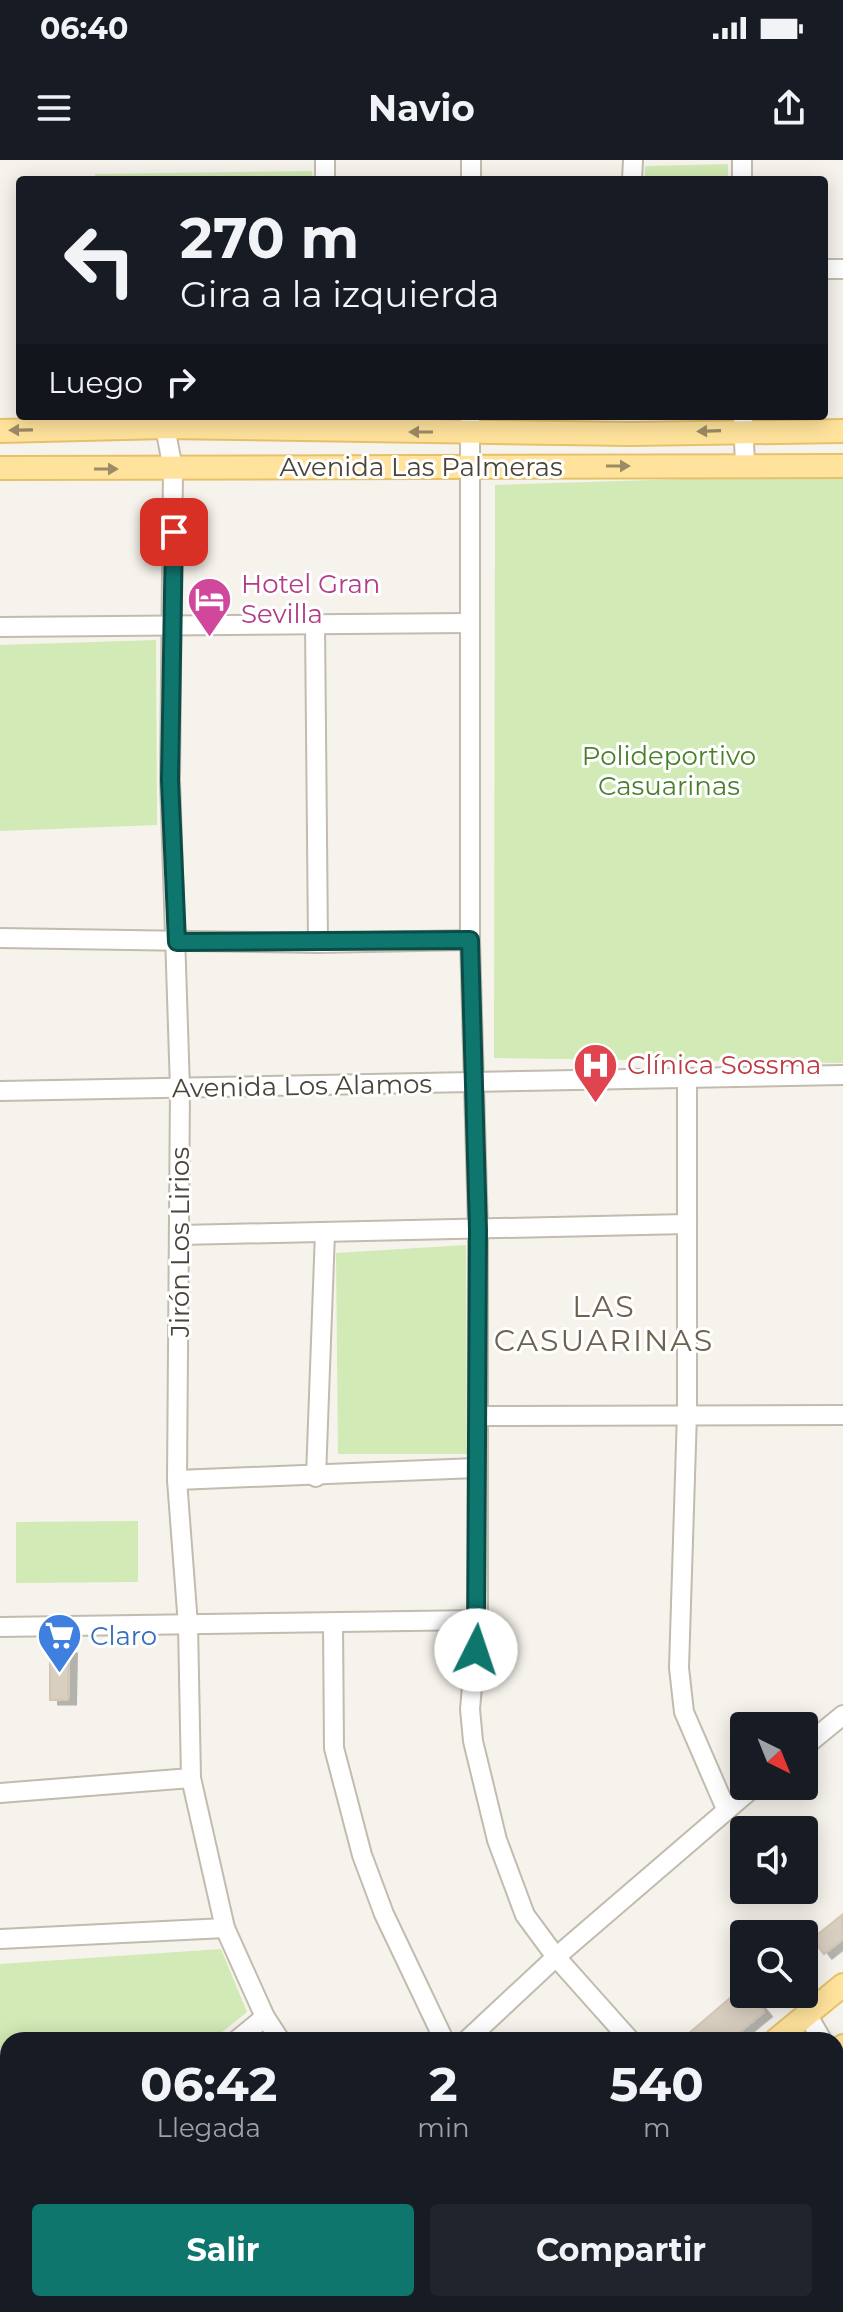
<!DOCTYPE html>
<html lang="es">
<meta charset="utf-8">
<style>
body{margin:0;font-family:Montserrat,sans-serif;background:#20242c;color:#f1f3f6;height:100vh;display:flex;flex-direction:column;font-size:30px;white-space:nowrap}
*{box-sizing:border-box;margin:0}
p{font-size:26px;color:#9ea1a6}
.icon{flex:none;width:44px;height:44px;fill:none;stroke:currentColor;stroke-width:2;stroke-linecap:round;stroke-linejoin:round}
.map{position:relative;flex:1;overflow:hidden}
.side{position:absolute;left:0px;top:1872px;width:844px;height:280px;display:flex;flex-direction:column;background:#171b24;border-radius:24px 24px 0 0;box-shadow:0 4px 20px #0003}
.side>*{flex:none}
.banner{position:absolute;left:16px;top:16px;width:812px;height:244px;border-radius:8px;box-shadow:0 4px 20px #0003;background:#171b24;color:#f1f3f6;overflow:hidden}
.needle{width:52px;rotate:137deg}
.fabs{position:absolute;left:730px;top:1552px;display:grid;gap:16px}
.fabs a{display:grid;place-items:center;width:88px;height:88px;border-radius:8px;background:#171b24;box-shadow:0 4px 20px #0003;font-size:40px}
.pin{position:absolute;display:grid;place-items:center;width:68px;height:68px;color:#fff;margin:-34px;border-radius:16px;box-shadow:0 4px 12px #0006}
.me{position:absolute;width:88px;margin:-44px;rotate:4deg;stroke-linejoin:round;filter:drop-shadow(0 0 6px #0008)}
.turn{display:flex;align-items:center;gap:28px;height:168px;padding:0 32px;font-size:36px}
.turn .icon{width:104px;height:104px;stroke-width:2.5}
.turn b{display:block;font-size:56px;line-height:68px}
.then{display:flex;align-items:center;height:76px;padding:0 32px;background:#0003;gap:16px;font-size:30px}
.eta{display:flex;justify-content:space-evenly;align-items:center;height:136px;text-align:center}
.eta b{font-size:48px;font-weight:700;line-height:56px}
.primary-button{display:flex;gap:16px;margin-top:auto;padding:16px 32px}
.primary-button a{flex:1;height:92px;border-radius:8px;background:#0f766e;color:#fff;font-size:32px;font-weight:700;line-height:92px;text-align:center}
.primary-button a+a{background:#20242c;color:#f1f3f6}
.status{display:flex;justify-content:space-between;align-items:center;height:56px;padding:0 40px;background:#171b24;direction:ltr}
.status svg{height:22px;fill:currentColor}
header{display:flex;justify-content:space-between;align-items:center;height:104px;padding:0 32px;background:#171b24;font-size:36px;font-weight:700}
.map>svg:first-child{display:block}
.green{fill:#d2eab5}
.building{fill:#d8cfc1;stroke:#d3c7b4;stroke-width:2;filter:url(#shadow)}
.lines{fill:none;stroke-linecap:round;stroke-linejoin:round}
.minor-casing{stroke:#c2bbae;stroke-width:22}
.major-casing{stroke:#e6c16a;stroke-width:26}
.minor{stroke:#fff;stroke-width:18}
.major{stroke:#ffe39c;stroke-width:22}
.oneway{fill:#9c8c66}
.route-casing{stroke:#0a4d48;stroke-width:20}
.route{stroke:#0f766e;stroke-width:14}
.labels{text-anchor:middle;stroke-width:6;stroke-linejoin:round;paint-order:stroke}
.street-label{font-size:26px;fill:#4b4439;stroke:#fff}
.hotel-label{font-size:26px;fill:#b23c85;stroke:#fff;text-anchor:start}
.park-label{font-size:26px;fill:#4a7f2a;stroke:#fff}
.health-label{font-size:26px;fill:#be3a42;stroke:#fff;text-anchor:start}
.shop-label{font-size:26px;fill:#366cbe;stroke:#fff;text-anchor:start}
.quarter-label{font-size:30px;letter-spacing:2px;fill:#6e6250;stroke:#fff}
</style>
<div class="status"><b>06:40</b><svg viewBox="0 0 49 12"><path d="M0 12V9h3v3zM5 12V6h3v6zM10 12V3h3v9zM15 12V0h3v12zM26 1h20v11H26zM47 4h2v5h-2z"/></svg></div>
<header><svg class="icon" aria-label="menu" viewBox="0 0 24 24"><path d="M4 6h16M4 12h16M4 18h16"/></svg>Navio<svg class="icon" aria-label="share" viewBox="0 0 24 24"><path d="M12 15V3M7 8l5-5 5 5M5 13v7h14v-7"/></svg></header>
<div class="map">
<svg width="843" height="2152" viewBox="0 0 843 2152">
<defs>
<filter id="shadow"><feDropShadow dx="8" dy="4.5" stdDeviation="0" flood-color="#0004"/></filter>
</defs>
<rect width="100%" height="100%" fill="#f6f3ec"/>
<g class="green">
<path d="M 728,4 L 728,20 L 645,20 L 645,6 Z"/>
<path d="M 312,11 L 313,20 L 95,20 L 95,14 Z"/>
<path d="M 843,314 L 843,903 L 494,898 L 495,325 Z"/>
<path d="M 156,480 L 157,665 L 0,671 L 0,485 Z"/>
<path d="M 466,1085 L 467,1294 L 338,1294 L 336,1093 Z"/>
<path d="M 138,1361 L 138,1422 L 16,1423 L 16,1362 Z"/>
<path d="M 221,1789 L 247,1852 L 212,1880 L 8,1880 L 8,2020 L 0,1973 L 0,1804 Z"/>
</g>
<g class="building">
<path d="M 50,1489 L 69,1489 L 68,1540 L 50,1540 Z"/>
<path d="M 842,1755 L 843,1779 L 824,1794 L 812,1779 Z"/>
<path d="M 743,1827 L 744,1834 L 749,1834 L 764,1852 L 730,1880 L 681,1880 Z"/>
<path d="M 843,2019 L 843,2075 L 836,2081 L 836,2025 Z"/>
<path d="M 691,2144 L 759,2144 L 749,2152 L 684,2152 Z"/>
</g>
<g class="lines">
<defs>
<g id="minor">
<path d="M 742,0 L 742,20"/>
<path d="M 325,20 L 325,0"/>
<path d="M 471,20 L 471,0"/>
<path d="M 632,20 L 633,0"/>
<path d="M 824,109 L 843,109"/>
<path d="M 470,256 L 470,780 L 478,1070 L 478,1460 L 470,1549 L 473,1581 L 497,1680 L 525,1755 L 556,1797 L 630,1880"/>
<path d="M 743,256 L 745,306"/>
<path d="M 165,267 L 173,309 L 170,620 L 180,929 L 177,1320 L 188,1465 L 191,1618 L 225,1768 L 265,1857 L 280,1880"/>
<path d="M 315,464 L 318,783"/>
<path d="M 0,467 L 469,463"/>
<path d="M 0,778 L 318,783 L 470,780"/>
<path d="M 687,919 L 687,1253 L 679,1508 L 684,1552 L 726,1649"/>
<path d="M 0,931 L 843,915"/>
<path d="M 180,1075 L 687,1064"/>
<path d="M 478,1256 L 843,1255"/>
<path d="M 316,1317 L 325,1072"/>
<path d="M 177,1320 L 476,1308"/>
<path d="M 333,1463 L 334,1588 L 362,1695 L 384,1754 L 444,1880"/>
<path d="M 0,1467 L 478,1460"/>
<path d="M 804,1587 L 843,1555"/>
<path d="M 0,1633 L 191,1618"/>
<path d="M 0,1779 L 225,1768"/>
<path d="M 807,1854 L 822,1880"/>
<path d="M 237,1880 L 265,1857"/>
<path d="M 467,1880 L 556,1797 L 755,1626"/>
<path d="M 836,1908 L 843,1927"/>
<path d="M 0,2075 L 8,2068"/>
<path d="M 0,2086 L 8,2126"/>
<path d="M 14,2144 L 17,2152"/>
<path d="M 135,2152 L 146,2144"/>
<path d="M 575,2152 L 585,2144"/>
</g>
<g id="major">
<path d="M 0,271 L 165,267 L 630,274 L 843,271"/>
<path d="M 0,308 L 843,306"/>
<path d="M 776,1880 L 843,1825"/>
<path d="M 836,1892 L 843,1886"/>
<path d="M 497,2144 L 504,2152"/>
<path d="M 444,2152 L 454,2144"/>
<path d="M 520,2152 L 530,2144"/>
</g>
</defs>
<use href="#minor" class="minor-casing"/>
<use href="#major" class="major-casing"/>
<use href="#minor" class="minor"/>
<use href="#major" class="major"/>
</g>
<defs><path id="oneway-solid" d="M-6-.8H1V-3.2L6.5 0L1 3.2V.8H-6Z" transform="scale(2)"/></defs>
<g class="oneway">
<use href="#oneway-solid" transform="translate(21 270) rotate(179)"/>
<use href="#oneway-solid" transform="translate(709 271) rotate(178)"/>
<use href="#oneway-solid" transform="translate(421 272) rotate(-180)"/>
<use href="#oneway-solid" transform="translate(618 306)"/>
<use href="#oneway-solid" transform="translate(106 309)"/>
</g>
<g class="lines">
<defs>
<path id="route" d="M 174,372 L 170,620 L 177,782 L 470,780 L 478,1070 L 476,1490"/>
</defs>
<use href="#route" class="route-casing"/>
<use href="#route" class="route"/>
</g>
<defs>
<symbol id="hotel-pin" viewBox="-11 -11 22 30"><path d="M0 17L-7.5 6A9.5 9.5 0 1 1 7.5 6Z" fill="#d1479c" stroke="#fff"/><path d="M-6-4.5h1.5V1H6V5H4.5V3h-9V5H-6ZM-4 0a1.8 1.8 0 1 1 3.6 0ZM.5 0V-2.5h3Q6-2.5 6 0Z" fill="#fff"/></symbol>
<symbol id="hospital-pin" viewBox="-11 -11 22 30"><path d="M0 17L-7.5 6A9.5 9.5 0 1 1 7.5 6Z" fill="#e0444e" stroke="#fff"/><path d="M-5-5h3v3.5h4V-5h3V5h-3V1.5h-4V5h-3Z" fill="#fff"/></symbol>
<symbol id="supermarket-pin" viewBox="-11 -11 22 30"><path d="M0 17L-7.5 6A9.5 9.5 0 1 1 7.5 6Z" fill="#3f7fe0" stroke="#fff"/><path d="M-6-5.5h2.5l.6 2H6L4.5 2H-2.5L-4.4-4H-6ZM-1.5 3.2a1.3 1.3 0 1 0 .1 0ZM3 3.2a1.3 1.3 0 1 0 .1 0Z" fill="#fff"/></symbol>
</defs>
<g fill-rule="evenodd">
<use href="#hotel-pin" x="184" y="414" width="51" height="69"/>
<use href="#hospital-pin" x="570" y="880" width="51" height="69"/>
<use href="#supermarket-pin" x="34" y="1450" width="51" height="69"/>
</g>
<g class="labels">
<g class="street-label">
<text x="421" y="316">Avenida Las Palmeras</text>
<text transform="translate(302 926) rotate(-1)" y="9">Avenida Los Alamos</text>
<text transform="translate(180 1082) rotate(-90)" y="9">Jirón Los Lirios</text>
</g>
<g class="hotel-label">
<text x="241" y="433">Hotel Gran<tspan x="241" dy="30">Sevilla</tspan></text>
</g>
<g class="park-label">
<text x="669" y="605">Polideportivo<tspan x="669" dy="30">Casuarinas</tspan></text>
</g>
<g class="health-label">
<text x="627" y="914">Clínica Sossma</text>
</g>
<g class="shop-label">
<text x="90" y="1485">Claro</text>
</g>
<g class="quarter-label">
<text x="604" y="1157">LAS<tspan x="604" dy="34">CASUARINAS</tspan></text>
</g>
</g>
</svg>
<div class="fabs">
<a><svg class="needle" viewBox="-14 -14 28 28"><path d="M0-13l5 13h-10z" fill="#e53935"/><path d="M0 13l5-13h-10z" fill="#9ea1a6"/></svg></a>
<a><svg class="icon" aria-label="sound" viewBox="0 0 24 24"><path d="M4 9h4l5-4v14l-5-4H4zM17 9q2 3 0 6"/></svg></a>
<a><svg class="icon" aria-label="search" viewBox="0 0 24 24"><circle cx="10" cy="10" r="6"/><path d="M15 15l6 6"/></svg></a>
</div>
<div class="pin" style="left:174px;top:372px;background:#d93025"><svg class="icon" aria-label="arrive" viewBox="0 0 24 24"><path d="M6 21V4h12l-3 4 3 4H6"/></svg></div>
<svg class="me" style="left:476px;top:1490px" viewBox="-20 -20 40 40"><circle r="19" fill="#fff"/><path d="M0-13L10 11 0 6-10 11z" fill="#0f766e"/></svg>
<div class="banner">
<div class="turn"><svg class="icon" aria-label="left" viewBox="0 0 24 24"><path d="M17 20v-9H6M10 6l-5 5 5 5"/></svg><div><b>270 m</b>Gira a la izquierda</div></div>
<div class="then">Luego<svg class="icon" aria-label="right" viewBox="0 0 24 24"><path d="M7 20v-9h11M14 6l5 5-5 5"/></svg></div>
</div>
<section class="side">
<div class="eta">
<div><b>06:42</b><p>Llegada</p></div>
<div><b>2</b><p>min</p></div>
<div><b>540</b><p>m</p></div>
</div>
<div class="primary-button"><a>Salir</a><a>Compartir</a></div>
</section>
</div>
